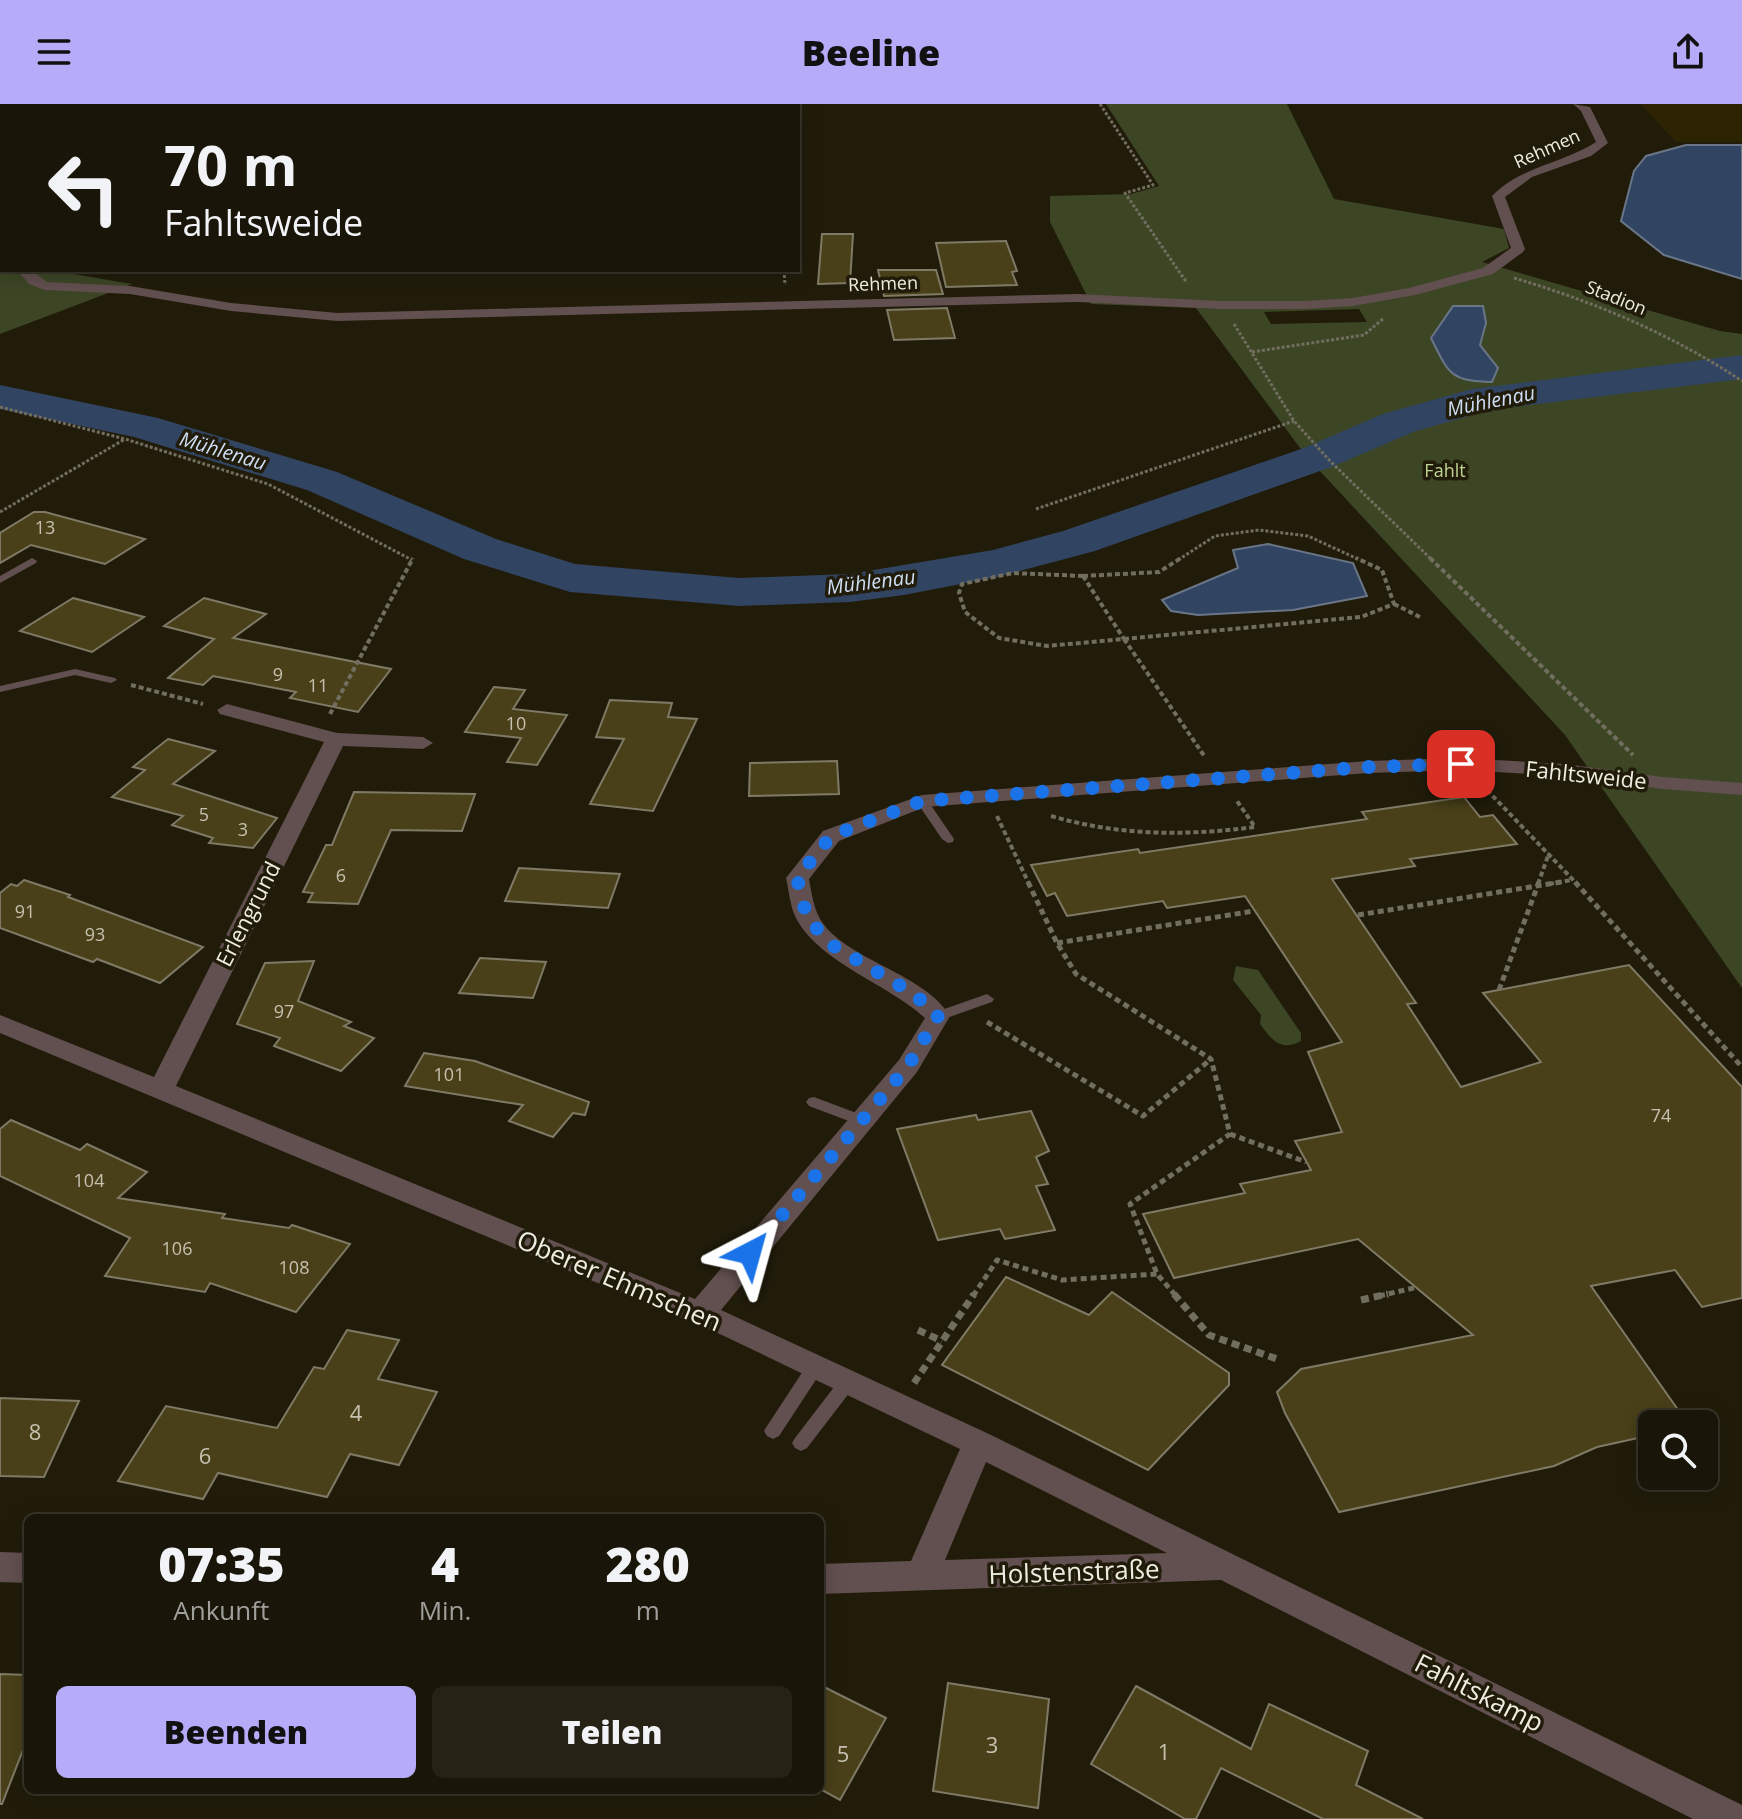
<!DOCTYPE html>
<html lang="de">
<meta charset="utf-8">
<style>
body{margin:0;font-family:"Open Sans",sans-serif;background:#262216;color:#f1f3f6;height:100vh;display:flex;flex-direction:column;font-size:30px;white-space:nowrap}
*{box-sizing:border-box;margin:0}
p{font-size:26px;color:#9f9f9c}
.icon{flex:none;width:44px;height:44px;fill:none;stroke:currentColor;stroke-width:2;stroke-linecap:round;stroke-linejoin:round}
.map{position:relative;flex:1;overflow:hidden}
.drawer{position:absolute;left:24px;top:1410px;width:800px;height:280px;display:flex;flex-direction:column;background:#191508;border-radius:12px;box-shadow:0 4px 20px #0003,0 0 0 2px #373429}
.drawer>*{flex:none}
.guide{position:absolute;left:0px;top:0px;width:800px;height:168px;box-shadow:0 4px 20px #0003,0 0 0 2px #373429;background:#191508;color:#f1f3f6;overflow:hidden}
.tools{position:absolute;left:1638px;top:1306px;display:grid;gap:16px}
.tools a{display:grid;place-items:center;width:80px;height:80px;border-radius:12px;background:#191508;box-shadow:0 4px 20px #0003,0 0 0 2px #373429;font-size:40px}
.pin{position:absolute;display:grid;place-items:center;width:68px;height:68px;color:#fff;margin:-34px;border-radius:16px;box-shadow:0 4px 12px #0006}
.me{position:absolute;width:88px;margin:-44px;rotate:39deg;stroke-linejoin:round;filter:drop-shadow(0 0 6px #0008)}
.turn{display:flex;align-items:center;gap:28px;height:168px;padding:0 32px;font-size:36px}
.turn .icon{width:104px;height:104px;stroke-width:2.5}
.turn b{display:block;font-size:56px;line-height:68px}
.eta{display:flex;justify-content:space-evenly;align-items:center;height:136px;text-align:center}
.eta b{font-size:48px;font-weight:800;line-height:56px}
.primary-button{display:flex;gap:16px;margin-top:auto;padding:16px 32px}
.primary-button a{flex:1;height:92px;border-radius:12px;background:#b6abf8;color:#111;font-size:32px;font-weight:800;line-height:92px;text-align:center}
.primary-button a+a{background:#262216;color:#f1f3f6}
header{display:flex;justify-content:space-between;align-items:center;height:104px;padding:0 32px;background:#b6abf8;color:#111;font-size:36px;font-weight:800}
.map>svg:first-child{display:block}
.green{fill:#3c4625;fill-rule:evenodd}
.sand{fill:#2b2302}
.water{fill:#314462;stroke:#6a7688;stroke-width:2}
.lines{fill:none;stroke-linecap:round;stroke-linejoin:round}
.river{fill:#314462;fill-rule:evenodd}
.building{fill:#494019;stroke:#7f7a65;stroke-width:2}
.path-far3{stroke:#726e5f;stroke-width:3;stroke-dasharray:3 2;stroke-linecap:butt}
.path-far2{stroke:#726e5f;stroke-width:4;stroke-dasharray:5 3;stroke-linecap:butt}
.path-far1{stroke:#726e5f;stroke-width:5;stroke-dasharray:6 4;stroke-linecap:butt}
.path{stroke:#726e5f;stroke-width:7;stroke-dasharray:8 5;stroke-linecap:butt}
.service{fill:#624f4f;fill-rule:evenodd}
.minor{fill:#624f4f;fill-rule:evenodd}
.route{stroke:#1a73e8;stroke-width:14;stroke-dasharray:0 25.2}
.labels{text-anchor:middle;stroke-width:7;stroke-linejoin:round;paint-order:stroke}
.far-street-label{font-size:18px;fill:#efece1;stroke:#211c0a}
.far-park-label{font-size:18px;fill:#bed494;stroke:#211c0a}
.number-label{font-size:18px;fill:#c6c1af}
.far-water-label{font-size:20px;font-style:italic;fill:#ceddf4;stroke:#211c0a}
.street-label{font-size:22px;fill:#efece1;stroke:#211c0a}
.near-number-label{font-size:22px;fill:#c6c1af}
.near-street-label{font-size:26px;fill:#efece1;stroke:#211c0a}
</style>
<header><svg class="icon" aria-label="menu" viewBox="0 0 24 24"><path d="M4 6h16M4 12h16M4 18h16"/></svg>Beeline<svg class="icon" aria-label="share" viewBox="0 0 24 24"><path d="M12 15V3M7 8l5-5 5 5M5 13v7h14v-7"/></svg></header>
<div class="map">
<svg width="1742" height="1715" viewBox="0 0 1742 1715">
<rect width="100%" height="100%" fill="#211c0a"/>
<g class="green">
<path d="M 1106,0 L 1287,0 L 1334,95 L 1504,125 L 1509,144 L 1482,158 L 1720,227 L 1742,230 L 1742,884 L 1565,631 L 1306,352 L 1196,204 L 1091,200 L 1050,118 L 1050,92 L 1131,90 L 1159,82 ZM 1453,202 L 1486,219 L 1480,241 L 1431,234 ZM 1359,205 L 1367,218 L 1271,220 L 1264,208 Z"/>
<path d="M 0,141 L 2,166 L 50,166 L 132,180 L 0,230 Z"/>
<path d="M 1236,862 L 1258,866 L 1301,929 L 1301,937 C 1280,948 1272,936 1260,920 L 1261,911 L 1233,876 Z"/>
</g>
<path class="sand" d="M 1640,0 L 1742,0 L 1742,38 L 1676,38 Z"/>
<g class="water">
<path d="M 1686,41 L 1742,41 L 1742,175 L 1664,151 L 1621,117 L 1634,67 L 1646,52 Z"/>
<path d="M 1453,202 L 1483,202 L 1486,219 L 1480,241 L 1498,264 L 1492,278 C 1450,277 1449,270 1431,234 Z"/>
<path d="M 1268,440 L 1353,459 L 1367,492 L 1293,506 L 1198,511 L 1171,507 L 1162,496 L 1238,464 L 1233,446 Z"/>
</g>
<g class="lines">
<path class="river" d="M 1742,251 L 1742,275 L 1489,306 L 1413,328 L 1334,362 L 1095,447 L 997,473 L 904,491 L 850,498 L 739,502 L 570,488 L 464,455 L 307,386 L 134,333 L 0,305 L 0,281 L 158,314 L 337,368 L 496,435 L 575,460 L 739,474 L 850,470 L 993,446 L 1063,427 L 1304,344 L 1383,310 L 1472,285 Z"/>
</g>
<g class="building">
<path d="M 822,130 L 853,130 L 850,179 L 818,180 Z"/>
<path d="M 1006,137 L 1017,167 L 1012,168 L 1017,181 L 946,183 L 936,139 Z"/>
<path d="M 878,166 L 936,166 L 943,190 L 884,192 Z"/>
<path d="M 947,204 L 955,234 L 894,236 L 887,206 Z"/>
<path d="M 34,408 L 45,408 L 145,435 L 105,460 L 31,441 L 0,459 L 0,429 Z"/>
<path d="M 73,494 L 144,513 L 92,548 L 20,527 Z"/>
<path d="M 204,494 L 266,510 L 233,534 L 391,565 L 358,608 L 290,594 L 296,588 L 213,572 L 203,581 L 168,574 L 214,535 L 164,522 Z"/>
<path d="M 494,583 L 525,586 L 513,605 L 567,611 L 537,661 L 507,658 L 521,634 L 465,628 Z"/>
<path d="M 610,596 L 672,599 L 668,613 L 697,615 L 653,707 L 590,700 L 624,635 L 596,633 Z"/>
<path d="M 168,635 L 215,647 L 173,680 L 277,714 L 253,744 L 209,739 L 213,734 L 172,721 L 183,712 L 112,693 L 145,666 L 133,663 Z"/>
<path d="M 837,657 L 839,690 L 749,692 L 750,659 Z"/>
<path d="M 354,688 L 475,690 L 462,727 L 391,726 L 358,800 L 308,798 L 313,789 L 303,788 L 326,741 L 332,741 Z"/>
<path d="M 1464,693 L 1480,713 L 1493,711 L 1517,740 L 1410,755 L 1415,762 L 1332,775 L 1416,899 L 1407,900 L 1461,983 L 1541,958 L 1483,889 L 1629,861 L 1742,983 L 1742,1194 L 1702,1203 L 1675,1166 L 1591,1182 L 1688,1320 L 1652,1320 L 1652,1331 L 1597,1343 L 1554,1362 L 1339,1408 L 1285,1309 L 1277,1288 L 1301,1265 L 1473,1231 L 1358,1135 L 1174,1174 L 1143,1110 L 1245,1089 L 1240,1080 L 1311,1066 L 1295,1037 L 1342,1028 L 1308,948 L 1342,938 L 1245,792 L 1167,804 L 1163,797 L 1067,812 L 1055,789 L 1047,792 L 1031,761 L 1138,745 L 1140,749 L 1367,715 L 1362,708 Z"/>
<path d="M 519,764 L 620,770 L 608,804 L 505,797 Z"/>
<path d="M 24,776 L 70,791 L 68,793 L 203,843 L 160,879 L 97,855 L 93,858 L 0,824 L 0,789 L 11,780 L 17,782 Z"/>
<path d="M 480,854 L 546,858 L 533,894 L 459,889 Z"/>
<path d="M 314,857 L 298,897 L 351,918 L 344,922 L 374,934 L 341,967 L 274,942 L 280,934 L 237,920 L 265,859 Z"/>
<path d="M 424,949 L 475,957 L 589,998 L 585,1011 L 573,1009 L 553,1033 L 509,1017 L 523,1001 L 405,982 Z"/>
<path d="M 1031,1007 L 1049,1047 L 1036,1053 L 1048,1080 L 1036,1082 L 1055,1126 L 1005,1135 L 1000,1125 L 938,1136 L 897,1025 L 976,1011 L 978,1016 Z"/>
<path d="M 11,1016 L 80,1046 L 87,1040 L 147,1068 L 118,1094 L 225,1110 L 222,1114 L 289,1124 L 292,1121 L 350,1140 L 296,1208 L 210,1179 L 205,1188 L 105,1172 L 130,1134 L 0,1072 L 0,1025 Z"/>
<path d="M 1006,1173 L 1089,1211 L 1112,1188 L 1229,1269 L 1229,1281 L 1148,1366 L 942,1261 Z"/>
<path d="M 347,1226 L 399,1236 L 378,1275 L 437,1288 L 399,1361 L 350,1350 L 327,1393 L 218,1369 L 203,1395 L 118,1377 L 166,1302 L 277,1324 L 314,1263 L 324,1265 Z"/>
<path d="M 0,1294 L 79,1297 L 44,1373 L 0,1372 Z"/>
<path d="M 0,1570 L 28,1571 L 28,1633 L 2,1700 L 0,1700 Z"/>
<path d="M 948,1579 L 1049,1595 L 1038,1704 L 933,1687 Z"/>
<path d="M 820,1581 L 886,1614 L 840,1696 L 820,1685 Z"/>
<path d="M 1136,1582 L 1251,1645 L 1269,1600 L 1368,1647 L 1356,1681 L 1423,1715 L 1323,1715 L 1221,1664 L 1196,1715 L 1185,1715 L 1091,1660 Z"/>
</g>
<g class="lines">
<g class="path-far3">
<path d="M 1100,0 L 1153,81 L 1125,89 L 1187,179"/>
<path d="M 48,2 L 51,0"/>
<path d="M 784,166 L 785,181"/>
<path d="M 1514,174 C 1595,198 1671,230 1742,277"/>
<path d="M 1234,220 L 1294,317 L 1330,357 L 1432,456"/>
<path d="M 1252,248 L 1364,231 L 1384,214"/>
<path d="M 0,303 L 125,335 L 268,380 L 412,456"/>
<path d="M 1036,405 L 1294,317"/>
<path d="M 0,408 L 125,335"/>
<path d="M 1178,456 L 1215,432 L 1259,426 L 1308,432 L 1360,456"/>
</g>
<g class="path-far2">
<path d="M 1430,454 L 1633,651"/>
<path d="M 1083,472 L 1124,535"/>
<path d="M 1083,472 L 1013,469 L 962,480 L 959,489 L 965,508 L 999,534 L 1047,542 L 1124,535"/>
<path d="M 1083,472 L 1159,468 L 1181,454"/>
<path d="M 1394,500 L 1420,513"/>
<path d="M 1124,535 L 1205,653"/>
<path d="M 1124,535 L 1361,513 L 1394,500 L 1382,466 L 1356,454"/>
<path d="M 131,581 L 203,600"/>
<path d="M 330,610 L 413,454"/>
<path d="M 1487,686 L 1577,780"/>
<path d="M 997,712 L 1029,780"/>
<path d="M 1051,712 C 1120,732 1184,732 1255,723 L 1237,697"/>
<path d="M 1538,780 L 1549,749"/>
<path d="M 1549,780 L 1572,776"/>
</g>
<g class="path-far1">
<path d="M 1028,778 L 1057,839 L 1076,870 L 1211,955 L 1230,1030 L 1130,1100 L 1157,1170 L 1176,1192"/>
<path d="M 1575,778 L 1742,963"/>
<path d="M 1358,811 L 1561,778"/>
<path d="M 1057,839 L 1254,807"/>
<path d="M 1499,886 L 1539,778"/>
<path d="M 987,918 L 1143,1012 L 1211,955"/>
<path d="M 1230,1030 L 1306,1058"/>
<path d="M 973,1192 L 997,1156 L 1062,1176 L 1157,1170"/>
<path d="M 1379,1192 L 1418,1183"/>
</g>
<g class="path">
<path d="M 1174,1190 L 1209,1231 L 1277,1255"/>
<path d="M 1361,1196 L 1388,1190"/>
<path d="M 918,1226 L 942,1237"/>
<path d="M 914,1279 L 974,1190"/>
</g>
<g class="service">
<path d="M 32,454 L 37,457 L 36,459 L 0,479 L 0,472 Z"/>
<path d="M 75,565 L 115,574 L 117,576 L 111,579 L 75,571 L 0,588 L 0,582 Z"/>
<path d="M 922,693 L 926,694 L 954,735 L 953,738 L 948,739 L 942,735 L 916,697 Z"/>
<path d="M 987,890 L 994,895 L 992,898 L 938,917 L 931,912 L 933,909 Z"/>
<path d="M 814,993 L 867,1013 L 870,1017 L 867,1021 L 862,1022 L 809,1002 L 806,998 L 809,994 Z"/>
<path d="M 815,1256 L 821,1258 L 824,1263 L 821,1268 L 779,1332 L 773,1335 L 767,1332 L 764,1327 L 767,1322 L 809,1258 Z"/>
<path d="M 847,1272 L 853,1274 L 856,1279 L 853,1284 L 807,1344 L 801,1347 L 795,1344 L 792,1339 L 795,1334 L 841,1274 Z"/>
</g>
<g class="minor">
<path d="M 1573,0 L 1590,3 L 1608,39 L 1591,52 L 1532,73 L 1505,93 L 1525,145 L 1523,148 L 1493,170 L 1415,191 L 1353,202 L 1304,205 L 1221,205 L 1078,198 L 337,217 L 231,207 L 130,190 L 45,186 L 29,180 L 17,166 L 31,166 L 47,178 L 130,182 L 231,199 L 337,209 L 1078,190 L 1221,197 L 1304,197 L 1353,194 L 1409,184 L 1483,164 L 1511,144 L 1492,92 C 1521,62 1562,60 1596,38 L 1581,7 Z"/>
<path d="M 227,600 L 337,629 L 423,633 L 433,639 L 423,645 L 343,642 L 176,982 L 695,1195 L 899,956 L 925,914 C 888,880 821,859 797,816 C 790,804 789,787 786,774 L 823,727 L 922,691 L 1368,657 L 1461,654 L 1565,660 L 1663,673 L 1742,679 L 1742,691 L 1663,685 L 1565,672 L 1461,666 L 1368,669 L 925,703 L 839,737 L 809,775 C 811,786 813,800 818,811 C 839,855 923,867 950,912 L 917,968 L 721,1206 L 989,1330 L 1742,1701 L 1742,1715 L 1693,1715 L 1221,1476 L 820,1490 L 820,1460 L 911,1457 L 960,1345 L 722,1231 L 0,929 L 0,911 L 154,973 L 324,638 L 220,610 L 217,606 ZM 986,1358 L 1167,1449 L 945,1456 Z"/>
<path d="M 0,1448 L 28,1449 L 28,1479 L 0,1478 Z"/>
</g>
</g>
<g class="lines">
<path class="route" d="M 750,1149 L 908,962 L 938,912 L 914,890 L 832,841 L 807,814 L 797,774 L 831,732 L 922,697 L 1368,663 L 1461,660"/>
</g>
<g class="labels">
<g class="far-street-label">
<text transform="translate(1547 45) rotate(-24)" y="6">Rehmen</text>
<text transform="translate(883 180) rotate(-2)" y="6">Rehmen</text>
<text transform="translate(1616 194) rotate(22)" y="6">Stadion</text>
</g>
<g class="far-park-label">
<text x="1445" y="373">Fahlt</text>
</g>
<g class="number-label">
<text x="45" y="430">13</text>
<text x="278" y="577">9</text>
<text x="318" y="588">11</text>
<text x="516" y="626">10</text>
<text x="204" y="717">5</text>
<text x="243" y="732">3</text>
<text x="341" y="778">6</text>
<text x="25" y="814">91</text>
<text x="95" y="837">93</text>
<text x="284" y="914">97</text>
<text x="449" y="977">101</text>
<text x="1661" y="1018">74</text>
<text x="89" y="1083">104</text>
<text x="177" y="1151">106</text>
<text x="294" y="1170">108</text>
</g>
<g class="far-water-label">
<text transform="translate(1491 297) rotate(-11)" y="7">Mühlenau</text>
<text transform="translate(223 347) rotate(17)" y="7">Mühlenau</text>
<text transform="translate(871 478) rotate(-7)" y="7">Mühlenau</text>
</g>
<g class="street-label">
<text transform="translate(1586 671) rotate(6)" y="8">Fahltsweide</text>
<text transform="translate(248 810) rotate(-63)" y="8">Erlengrund</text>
</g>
<g class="near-number-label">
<text x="356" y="1317">4</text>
<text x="35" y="1336">8</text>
<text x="205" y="1360">6</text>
<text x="992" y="1649">3</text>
<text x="1164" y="1656">1</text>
<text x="843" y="1658">5</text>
</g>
<g class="near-street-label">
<text transform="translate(619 1177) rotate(23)" y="9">Oberer Ehmschen</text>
<text transform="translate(1074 1468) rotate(-2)" y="9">Holstenstraße</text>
<text transform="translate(1479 1589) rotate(27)" y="9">Fahltskamp</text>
</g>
</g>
</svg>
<div class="tools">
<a><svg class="icon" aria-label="search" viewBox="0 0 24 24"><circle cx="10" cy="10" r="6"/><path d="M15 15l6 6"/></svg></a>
</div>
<div class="pin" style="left:1461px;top:660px;background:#d93025"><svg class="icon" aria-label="arrive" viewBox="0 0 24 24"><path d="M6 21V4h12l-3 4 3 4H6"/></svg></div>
<svg class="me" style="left:750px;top:1149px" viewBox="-20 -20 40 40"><path d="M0-17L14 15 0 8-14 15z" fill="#1a73e8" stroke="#fff" stroke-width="4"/></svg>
<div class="guide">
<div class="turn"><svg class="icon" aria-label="left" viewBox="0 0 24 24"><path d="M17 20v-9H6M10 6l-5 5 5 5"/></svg><div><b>70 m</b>Fahltsweide</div></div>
</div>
<section class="drawer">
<div class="eta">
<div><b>07:35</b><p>Ankunft</p></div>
<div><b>4</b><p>Min.</p></div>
<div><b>280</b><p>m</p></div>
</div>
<div class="primary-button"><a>Beenden</a><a>Teilen</a></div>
</section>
</div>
